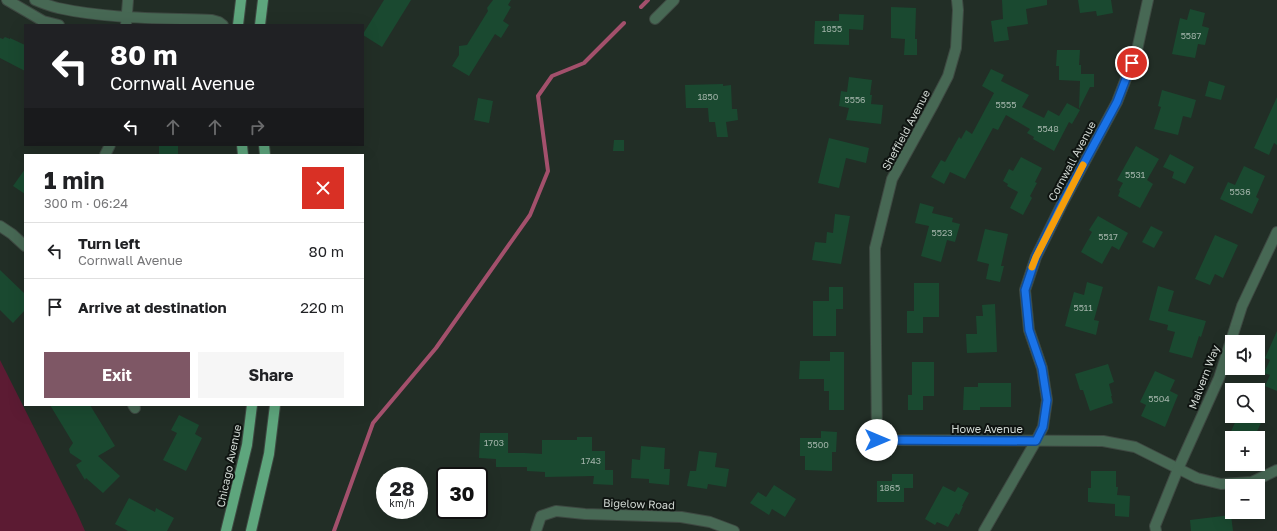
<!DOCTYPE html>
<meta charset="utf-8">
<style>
body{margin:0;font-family:"Golos Text",sans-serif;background:#f6f6f6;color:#202124;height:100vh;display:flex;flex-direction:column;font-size:15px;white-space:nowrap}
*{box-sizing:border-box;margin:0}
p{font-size:13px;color:#757577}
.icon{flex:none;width:22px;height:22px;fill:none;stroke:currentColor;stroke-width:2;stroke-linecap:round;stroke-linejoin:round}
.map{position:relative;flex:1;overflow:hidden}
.details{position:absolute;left:24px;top:154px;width:340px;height:252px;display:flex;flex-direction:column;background:#fff;border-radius:0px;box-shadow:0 4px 16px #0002}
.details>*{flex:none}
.banner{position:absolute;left:24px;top:24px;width:340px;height:122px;border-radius:0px;box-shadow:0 4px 16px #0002;background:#202124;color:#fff;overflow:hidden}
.fabs{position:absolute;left:1225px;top:335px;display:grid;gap:8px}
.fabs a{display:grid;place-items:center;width:40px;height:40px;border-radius:0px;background:#fff;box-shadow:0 4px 16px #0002;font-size:20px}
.speed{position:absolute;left:376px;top:467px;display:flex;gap:8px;font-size:20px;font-weight:700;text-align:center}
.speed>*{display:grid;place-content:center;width:52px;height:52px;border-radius:50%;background:#fff;box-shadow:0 4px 16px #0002;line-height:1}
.speed small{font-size:10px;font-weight:400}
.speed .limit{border:2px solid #111;border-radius:6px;background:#fff;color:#111}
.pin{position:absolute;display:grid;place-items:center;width:34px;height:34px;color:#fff;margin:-17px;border:2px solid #fff;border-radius:50%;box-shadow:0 1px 4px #0007}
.me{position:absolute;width:44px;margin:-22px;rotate:90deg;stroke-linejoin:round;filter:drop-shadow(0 0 3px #0008)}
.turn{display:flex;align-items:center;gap:14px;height:84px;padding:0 20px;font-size:18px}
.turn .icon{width:52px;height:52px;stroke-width:2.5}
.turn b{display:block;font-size:28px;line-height:34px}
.lanes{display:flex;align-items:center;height:38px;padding:0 20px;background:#0003;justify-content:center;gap:20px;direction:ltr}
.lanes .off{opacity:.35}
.round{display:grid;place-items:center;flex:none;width:42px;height:42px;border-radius:0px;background:#f6f6f6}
.summary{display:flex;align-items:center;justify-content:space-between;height:68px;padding:0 20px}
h1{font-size:24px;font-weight:700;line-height:30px}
.button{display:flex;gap:8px;margin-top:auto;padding:8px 20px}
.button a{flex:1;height:46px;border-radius:0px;background:#7e5765;color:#fff;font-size:16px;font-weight:700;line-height:46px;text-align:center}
.button a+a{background:#f6f6f6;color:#202124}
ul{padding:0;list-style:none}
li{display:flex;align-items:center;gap:12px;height:56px;padding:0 20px;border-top:1px solid #e0e0e0}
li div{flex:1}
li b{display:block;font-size:15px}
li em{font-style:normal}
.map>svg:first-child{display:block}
.green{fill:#5c1b33}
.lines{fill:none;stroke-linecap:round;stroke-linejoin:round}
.stream{stroke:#a3506c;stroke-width:4}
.building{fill:#1a4930}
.minor-casing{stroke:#3e4942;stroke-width:12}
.tertiary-casing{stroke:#3e4942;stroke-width:12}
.primary-casing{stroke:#3e4942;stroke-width:12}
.minor{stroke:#476854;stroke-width:10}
.tertiary{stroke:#476854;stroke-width:10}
.primary{stroke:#5ea67d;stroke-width:10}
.route-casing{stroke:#114b97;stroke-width:10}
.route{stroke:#1a73e8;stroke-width:7}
.slow{stroke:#f59e0b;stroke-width:7}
.labels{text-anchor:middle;stroke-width:4;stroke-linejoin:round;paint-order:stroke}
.number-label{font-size:9px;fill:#a3b4aa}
.street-label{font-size:11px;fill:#d1d8d3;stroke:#0f1411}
</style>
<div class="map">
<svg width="1277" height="531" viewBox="0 0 1277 531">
<rect width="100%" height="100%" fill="#222e26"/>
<path class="green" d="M 0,360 L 77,513 L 85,531 L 0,531 Z"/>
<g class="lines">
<g class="stream">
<path d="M 641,7 L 648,0"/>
<path d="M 334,531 L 373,423 L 436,348 L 530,215 L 548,171 L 538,96 L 552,76 L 584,63 L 624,23"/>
</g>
</g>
<g class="building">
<path d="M 384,0 L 411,0 L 382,47 L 363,35 L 363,34 Z"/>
<path d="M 493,0 L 511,0 L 508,5 L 511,7 L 503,21 L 509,25 L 501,38 L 495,34 L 469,76 L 452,66 L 459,55 L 459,46 L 467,45 L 488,11 L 487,8 Z"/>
<path d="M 1002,0 L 1047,0 L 1047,5 L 1026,9 L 1028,24 L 1007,27 L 1009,40 L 994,42 L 991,21 L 1003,19 Z"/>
<path d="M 1078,0 L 1111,0 L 1113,13 L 1097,16 L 1096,11 L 1080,13 Z"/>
<path d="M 891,7 L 916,8 L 915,39 L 917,39 L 917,55 L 904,55 L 905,39 L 891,38 Z"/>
<path d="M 1190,9 L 1205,13 L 1202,26 L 1209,28 L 1205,45 L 1198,44 L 1195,58 L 1172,54 L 1180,18 L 1187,20 Z"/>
<path d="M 839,14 L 864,15 L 863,30 L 849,29 L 849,45 L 814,44 L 815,21 L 839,21 Z"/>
<path d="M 5,37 L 10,39 L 10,38 L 25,45 L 25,71 L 0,58 L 0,38 L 3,39 Z"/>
<path d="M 1057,50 L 1080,50 L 1079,65 L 1081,65 L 1081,74 L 1094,74 L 1094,87 L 1090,87 L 1079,109 L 1080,81 L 1059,80 L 1059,66 L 1056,66 Z"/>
<path d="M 991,69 L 1004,75 L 1001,81 L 1029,95 L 1022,107 L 1044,118 L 1048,110 L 1059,116 L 1067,103 L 1080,110 L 1072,124 L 1069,122 L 1054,151 L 1033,139 L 1034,137 L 1027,133 L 1030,129 L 1006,115 L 998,130 L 993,128 L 965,179 L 950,172 L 944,184 L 931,177 L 941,160 L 945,162 L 959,137 L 961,139 L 966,130 L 972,134 L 994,93 L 982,86 Z"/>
<path d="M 849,77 L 872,80 L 870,95 L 872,95 L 871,104 L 883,105 L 881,124 L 846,120 L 849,108 L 839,106 L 841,91 L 847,92 Z"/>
<path d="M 1209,81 L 1225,86 L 1221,100 L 1205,96 Z"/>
<path d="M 723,84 L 723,86 L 731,85 L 732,109 L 737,109 L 738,120 L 726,122 L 728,137 L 717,137 L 715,122 L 709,122 L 708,108 L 686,108 L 685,85 Z"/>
<path d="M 1162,90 L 1196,100 L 1191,118 L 1183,116 L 1178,135 L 1154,129 L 1161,107 L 1158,106 Z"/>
<path d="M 1277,97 L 1277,145 L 1274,143 L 1269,155 L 1254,148 Z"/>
<path d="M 478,98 L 493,101 L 489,123 L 474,120 Z"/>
<path d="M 829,138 L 869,148 L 866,163 L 846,158 L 839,188 L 818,183 Z"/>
<path d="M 614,140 L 624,140 L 624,151 L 613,151 Z"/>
<rect x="159" y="145" width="19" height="10"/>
<path d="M 1136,146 L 1159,159 L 1147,180 L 1153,184 L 1140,208 L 1118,196 L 1120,191 L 1119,190 L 1123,183 L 1117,180 Z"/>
<path d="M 1170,154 L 1194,167 L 1185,184 L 1172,178 L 1174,172 L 1163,167 Z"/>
<path d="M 1021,157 L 1042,168 L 1035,182 L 1037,183 L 1030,196 L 1032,198 L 1023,215 L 1010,208 L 1018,192 L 1007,186 L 1008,184 L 1003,181 L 1009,169 L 1013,171 Z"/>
<path d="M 1244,166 L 1265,176 L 1256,197 L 1259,199 L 1252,214 L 1220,199 L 1228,182 L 1235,185 Z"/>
<path d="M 25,169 L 25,194 L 13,186 Z"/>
<path d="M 920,203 L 934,207 L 932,213 L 953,218 L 952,222 L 960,224 L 955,242 L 947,240 L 941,262 L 921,256 L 929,226 L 915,223 Z"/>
<path d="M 835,214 L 850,216 L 841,264 L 812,260 L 815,242 L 826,243 L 827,232 L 833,233 Z"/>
<path d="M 1098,216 L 1128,233 L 1119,250 L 1112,246 L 1102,264 L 1081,252 L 1092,232 L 1089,230 Z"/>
<path d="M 1151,226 L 1163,232 L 1154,248 L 1142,242 Z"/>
<path d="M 985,229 L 1008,234 L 1001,266 L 1004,266 L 1000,282 L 986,279 L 989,264 L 977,261 Z"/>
<path d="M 1215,235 L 1238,245 L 1223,278 L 1215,274 L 1210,285 L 1195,279 Z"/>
<path d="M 0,270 L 25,294 L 25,310 L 13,323 L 0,310 Z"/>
<path d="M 1087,282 L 1103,287 L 1094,320 L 1099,321 L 1096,335 L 1065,326 L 1074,292 L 1084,295 Z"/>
<path d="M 914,283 L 939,283 L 939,317 L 923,317 L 923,333 L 907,333 L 907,311 L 914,311 Z"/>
<path d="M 1158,286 L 1174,291 L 1168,311 L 1206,321 L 1201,337 L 1199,336 L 1192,358 L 1169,352 L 1175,332 L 1167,330 L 1168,325 L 1149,320 Z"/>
<path d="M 829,287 L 843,287 L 843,309 L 836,309 L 836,336 L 813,336 L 813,301 L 829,301 Z"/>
<path d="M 995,304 L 997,352 L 967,353 L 966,334 L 977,334 L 976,316 L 983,316 L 982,305 Z"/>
<path d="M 1277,331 L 1277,391 L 1265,386 L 1270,375 L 1264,373 L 1270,360 L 1265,358 Z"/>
<path d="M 830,352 L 844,352 L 844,410 L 829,410 L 829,391 L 824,391 L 824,379 L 799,379 L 800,361 L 830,361 Z"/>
<path d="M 912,362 L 934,362 L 934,396 L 923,396 L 923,410 L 908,410 L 908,395 L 912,395 Z"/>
<path d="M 1108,364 L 1114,382 L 1109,384 L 1112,396 L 1111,396 L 1113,403 L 1090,411 L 1083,390 L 1080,390 L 1075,374 Z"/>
<path d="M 1155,371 L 1175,380 L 1170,391 L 1178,395 L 1165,427 L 1141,416 L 1146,405 L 1140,402 Z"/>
<path d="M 978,383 L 1011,383 L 1011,407 L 980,407 L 980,410 L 963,410 L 964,387 L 978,387 Z"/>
<path d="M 50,405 L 90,405 L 115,446 L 98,456 L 120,476 L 103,493 L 86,478 L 85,480 L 76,465 L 82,461 L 70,453 L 69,449 L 73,443 Z"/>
<path d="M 179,415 L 199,425 L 195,434 L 202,438 L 186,471 L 163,460 L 177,433 L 171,430 Z"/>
<path d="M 1238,416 L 1264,416 L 1254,438 L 1228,438 Z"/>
<path d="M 821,431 L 837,432 L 836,452 L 832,452 L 832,471 L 805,470 L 805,456 L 800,456 L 800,438 L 821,438 Z"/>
<path d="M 480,433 L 508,433 L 508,453 L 524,453 L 542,454 L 542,440 L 577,440 L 577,437 L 592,437 L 592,451 L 605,451 L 605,470 L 613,470 L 613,485 L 593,484 L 594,476 L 545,477 L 545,472 L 527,471 L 527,467 L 496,467 L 496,459 L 479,458 Z"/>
<path d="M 641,446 L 665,448 L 664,469 L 670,469 L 669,485 L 649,483 L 649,479 L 631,478 L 632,459 L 640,460 Z"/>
<path d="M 699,451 L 717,453 L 715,467 L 729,469 L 726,487 L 708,484 L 707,489 L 687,486 L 690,471 L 696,471 Z"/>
<path d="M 1091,471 L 1116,471 L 1116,487 L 1118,487 L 1117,495 L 1130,496 L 1129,517 L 1115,516 L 1115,504 L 1088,502 L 1088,488 L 1091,488 Z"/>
<path d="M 892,474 L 913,474 L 913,488 L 904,488 L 904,502 L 877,502 L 877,481 L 892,481 Z"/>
<path d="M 774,485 L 796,499 L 785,517 L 772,509 L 769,515 L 750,503 L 758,492 L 766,497 Z"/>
<path d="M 943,486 L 955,492 L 958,487 L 969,493 L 962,506 L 963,506 L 959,515 L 956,513 L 948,527 L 937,522 L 935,525 L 925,519 Z"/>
<path d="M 129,498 L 155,512 L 156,508 L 174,518 L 167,531 L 128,531 L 115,524 Z"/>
<path d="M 1231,515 L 1233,531 L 1191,531 L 1190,520 Z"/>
</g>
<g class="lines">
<defs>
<g id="minor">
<path d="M 957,0 L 958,10 L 956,48 L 948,76 L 934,103 L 892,179 L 875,248 L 877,440 L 1103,441 L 1135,447 L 1197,478 L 1221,484 L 1252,482 L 1277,470"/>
<path d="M 655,19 L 674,0"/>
<path d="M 126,25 L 128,0"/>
<path d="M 105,155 L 110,145"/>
<path d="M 0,226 L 12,234 L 25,246"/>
<path d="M 133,405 L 135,408"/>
<path d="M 536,531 L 541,516 L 556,511 L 585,514 L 681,517 L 710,522 L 734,531"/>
<path d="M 984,531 L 1036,441 L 1043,427 L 1047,400 L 1042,368 L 1029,330 L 1025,290 L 1036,257 L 1062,204 L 1117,102 L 1137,50 L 1148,0"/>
<path d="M 1156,531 L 1155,526 L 1178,469 L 1219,378 L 1242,306 L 1277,232"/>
</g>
<g id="tertiary">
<path d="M 7,0 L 43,21 L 59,25"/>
<path d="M 35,0 C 42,3 50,6 58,8 C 108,19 161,18 212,20 L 219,22 L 223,25"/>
</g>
<g id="primary">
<path d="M 238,25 L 241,0"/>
<path d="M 260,25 L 263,0"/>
<path d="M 242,145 L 243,155"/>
<path d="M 264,145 L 265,155"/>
<path d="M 226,531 L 247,445 L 252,405"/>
<path d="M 251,531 L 269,454 L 275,405"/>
</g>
</defs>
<use href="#minor" class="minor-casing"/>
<use href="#tertiary" class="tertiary-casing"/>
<use href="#primary" class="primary-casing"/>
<use href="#minor" class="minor"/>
<use href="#tertiary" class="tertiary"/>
<use href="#primary" class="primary"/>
</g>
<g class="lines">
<defs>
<path id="route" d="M 877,440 L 1036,441 L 1043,427 L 1047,400 L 1042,368 L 1029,330 L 1025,290 L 1036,257 L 1062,204 L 1117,102 L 1132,63"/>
</defs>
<use href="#route" class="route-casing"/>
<use href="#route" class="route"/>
<path class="slow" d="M 1032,267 L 1036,257 L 1083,165"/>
</g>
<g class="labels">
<g class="number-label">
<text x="832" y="32">1855</text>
<text x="1191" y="39">5587</text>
<text x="708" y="100">1850</text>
<text x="855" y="103">5556</text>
<text x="1006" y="108">5555</text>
<text x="1048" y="132">5548</text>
<text x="1135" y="178">5531</text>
<text x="1240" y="195">5536</text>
<text x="942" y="236">5523</text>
<text x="1108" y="240">5517</text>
<text x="1083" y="311">5511</text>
<text x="1159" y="402">5504</text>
<text x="494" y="446">1703</text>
<text x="818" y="448">5500</text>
<text x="591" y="464">1743</text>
<text x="890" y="491">1865</text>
</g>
<g class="street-label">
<text transform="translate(906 130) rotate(-62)" y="4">Sheffield Avenue</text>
<text transform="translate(1072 161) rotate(-62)" y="4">Cornwall Avenue</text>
<text transform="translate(1204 377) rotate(-69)" y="4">Malvern Way</text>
<text x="987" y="433">Howe Avenue</text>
<text transform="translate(229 466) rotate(-78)" y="4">Chicago Avenue</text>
<text transform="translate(639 504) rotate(2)" y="4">Bigelow Road</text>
</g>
</g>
</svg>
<div class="fabs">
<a><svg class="icon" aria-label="sound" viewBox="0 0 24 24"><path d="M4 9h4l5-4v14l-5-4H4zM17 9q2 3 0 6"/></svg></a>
<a><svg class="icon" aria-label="search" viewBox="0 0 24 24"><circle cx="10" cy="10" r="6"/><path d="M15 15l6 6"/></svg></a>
<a>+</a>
<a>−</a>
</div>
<div class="speed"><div>28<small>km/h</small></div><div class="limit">30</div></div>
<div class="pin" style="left:1132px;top:63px;background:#d93025"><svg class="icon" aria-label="arrive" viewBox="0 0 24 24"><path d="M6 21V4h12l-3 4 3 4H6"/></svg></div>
<svg class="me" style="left:877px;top:440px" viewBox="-20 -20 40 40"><circle r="19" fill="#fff"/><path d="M0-13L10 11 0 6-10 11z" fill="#1a73e8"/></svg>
<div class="banner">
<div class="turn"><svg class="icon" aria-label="left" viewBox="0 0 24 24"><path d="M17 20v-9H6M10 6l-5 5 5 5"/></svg><div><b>80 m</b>Cornwall Avenue</div></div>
<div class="lanes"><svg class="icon" aria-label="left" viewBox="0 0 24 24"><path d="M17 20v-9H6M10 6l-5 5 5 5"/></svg><svg class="icon off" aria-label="ahead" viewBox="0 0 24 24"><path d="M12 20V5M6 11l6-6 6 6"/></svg><svg class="icon off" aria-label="ahead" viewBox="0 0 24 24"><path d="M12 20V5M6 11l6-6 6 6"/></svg><svg class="icon off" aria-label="right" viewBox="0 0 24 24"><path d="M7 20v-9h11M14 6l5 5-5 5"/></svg></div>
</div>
<section class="details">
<div class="summary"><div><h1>1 min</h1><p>300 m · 06:24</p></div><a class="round" style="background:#d93025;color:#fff"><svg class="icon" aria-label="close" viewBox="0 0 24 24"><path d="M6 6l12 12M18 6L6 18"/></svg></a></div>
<ul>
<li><svg class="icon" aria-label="left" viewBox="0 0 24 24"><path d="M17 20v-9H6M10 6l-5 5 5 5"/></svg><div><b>Turn left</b><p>Cornwall Avenue</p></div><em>80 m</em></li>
<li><svg class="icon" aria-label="arrive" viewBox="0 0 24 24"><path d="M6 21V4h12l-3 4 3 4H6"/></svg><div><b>Arrive at destination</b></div><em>220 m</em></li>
</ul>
<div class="button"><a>Exit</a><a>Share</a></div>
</section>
</div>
